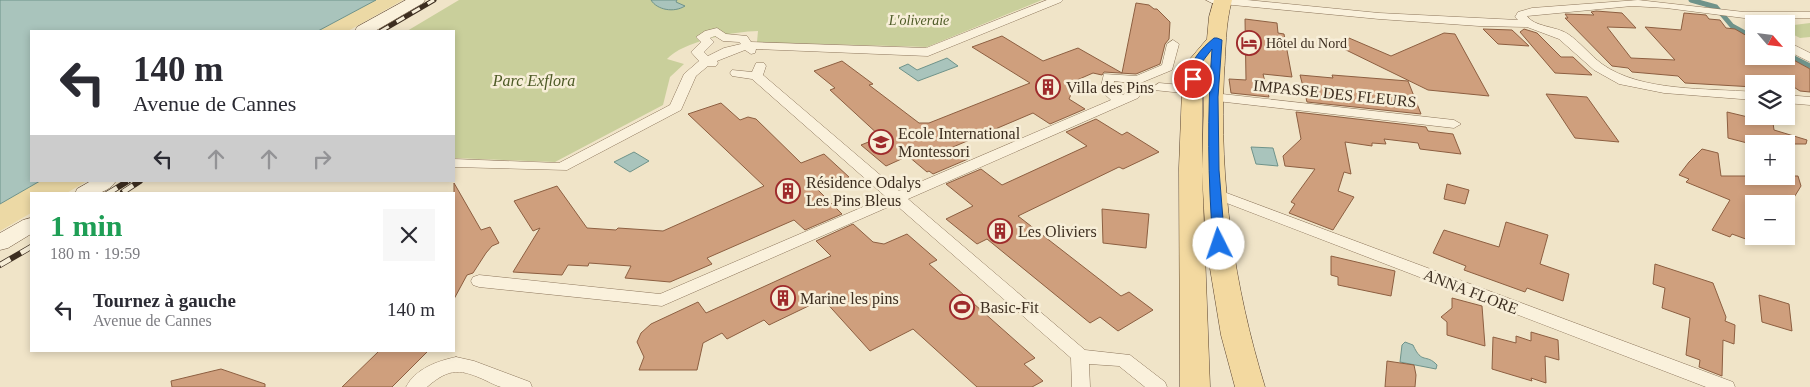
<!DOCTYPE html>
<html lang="fr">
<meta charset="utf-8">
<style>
body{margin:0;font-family:"Times New Roman",serif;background:#f7f7f7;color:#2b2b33;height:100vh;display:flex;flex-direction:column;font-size:19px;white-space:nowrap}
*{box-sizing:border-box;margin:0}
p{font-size:16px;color:#7c7c81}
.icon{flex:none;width:28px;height:28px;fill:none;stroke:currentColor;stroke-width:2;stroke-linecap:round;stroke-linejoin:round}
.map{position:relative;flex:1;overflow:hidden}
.drawer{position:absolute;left:30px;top:192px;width:425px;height:160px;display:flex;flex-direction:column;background:#fff;border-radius:0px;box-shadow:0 2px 8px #0003}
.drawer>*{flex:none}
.guide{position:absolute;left:30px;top:30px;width:425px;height:152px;border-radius:0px;box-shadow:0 2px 8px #0003;background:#fff;color:#2b2b33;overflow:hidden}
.needle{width:32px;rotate:118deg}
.tools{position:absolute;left:1745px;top:15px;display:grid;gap:10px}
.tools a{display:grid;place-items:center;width:50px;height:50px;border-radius:0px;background:#fff;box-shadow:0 2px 8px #0003;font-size:25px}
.pin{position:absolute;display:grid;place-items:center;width:42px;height:42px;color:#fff;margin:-21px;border:2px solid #fff;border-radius:50%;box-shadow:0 1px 5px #0007}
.me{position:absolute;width:55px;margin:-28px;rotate:356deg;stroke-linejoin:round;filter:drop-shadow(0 0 4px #0008)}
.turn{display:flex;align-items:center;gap:18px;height:105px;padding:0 20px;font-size:22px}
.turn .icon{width:65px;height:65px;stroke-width:2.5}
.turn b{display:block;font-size:35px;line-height:42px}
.lanes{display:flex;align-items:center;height:48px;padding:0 20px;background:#0003;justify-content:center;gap:25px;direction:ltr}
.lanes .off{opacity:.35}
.round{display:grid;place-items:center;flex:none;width:52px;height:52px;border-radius:0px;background:#f7f7f7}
.head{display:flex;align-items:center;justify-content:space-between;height:85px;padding:0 20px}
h1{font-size:30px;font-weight:800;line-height:38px;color:#1e9e55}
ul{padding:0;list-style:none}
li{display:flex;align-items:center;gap:15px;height:65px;padding:0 20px}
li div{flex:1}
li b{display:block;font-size:19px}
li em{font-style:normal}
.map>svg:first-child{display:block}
.green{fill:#c9cf9b}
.sand{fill:#ecd9a5}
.water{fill:#a9c4bc;stroke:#6f938a}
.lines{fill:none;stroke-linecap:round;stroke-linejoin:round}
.stream{stroke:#6f938a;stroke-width:5}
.building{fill:#cf9f7d;stroke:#8d5f41}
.street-casing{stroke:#8d765c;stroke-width:1}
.secondary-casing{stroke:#6f573f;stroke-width:1}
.primary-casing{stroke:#5b4430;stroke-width:1}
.street{fill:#faf1dc;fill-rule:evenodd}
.secondary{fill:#faf1dc;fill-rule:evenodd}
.primary{fill:#f3d9a0;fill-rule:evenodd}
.rail-far1-casing{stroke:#3d2e20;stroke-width:5}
.rail-casing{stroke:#3d2e20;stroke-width:6}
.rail-far1{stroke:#f7eed8;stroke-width:3;stroke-dasharray:9;stroke-linecap:butt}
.rail{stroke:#f7eed8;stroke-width:4.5;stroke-dasharray:12;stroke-linecap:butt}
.route{fill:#1a73e8;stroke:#114b97}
.labels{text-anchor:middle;stroke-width:5;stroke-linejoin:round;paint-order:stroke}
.far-park-label{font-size:14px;font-style:italic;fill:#4d5a26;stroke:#f7eed8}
.far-poi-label{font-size:14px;fill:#3d2e20;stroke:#f7eed8;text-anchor:start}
.park-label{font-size:16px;font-style:italic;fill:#4d5a26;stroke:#f7eed8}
.poi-label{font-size:16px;fill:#3d2e20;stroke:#f7eed8;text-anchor:start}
.street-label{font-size:16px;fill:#3d2e20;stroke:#f7eed8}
</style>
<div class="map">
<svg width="1810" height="387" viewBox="0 0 1810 387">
<rect width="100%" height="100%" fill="#f0e4c8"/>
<g class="green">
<path d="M 459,0 L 1042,0 L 927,47 L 757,42 L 758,31 C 734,31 682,42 667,59 L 684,64 L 670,77 L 663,105 L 555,162 L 454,158 L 454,31 L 407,31 Z"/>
<path d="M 1810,23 L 1810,37 L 1800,38 L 1786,31 L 1786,26 Z"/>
</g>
<g class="sand">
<path d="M 376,0 L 403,0 L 348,31 L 318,31 Z"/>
<path d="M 40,181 L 87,181 L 65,194 L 31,194 L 31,213 L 0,231 L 0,204 Z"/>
</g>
<g class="water">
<path d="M 0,0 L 376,0 L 318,31 L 31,31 L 31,181 L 40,181 L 0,204 Z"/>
<path d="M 651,0 L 677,0 L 676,2 L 685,6 C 674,13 657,10 651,0 Z"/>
<path d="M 947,58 L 958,66 L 918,81 L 899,68 L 908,64 L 917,70 Z"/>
<path d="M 1251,147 L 1273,148 L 1278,166 L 1256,164 Z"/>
<path d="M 634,152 L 649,161 L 630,172 L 614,162 Z"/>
<path d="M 1405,342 L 1413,345 C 1422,365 1426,353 1437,365 L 1436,369 L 1400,362 L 1402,345 Z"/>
</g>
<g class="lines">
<g class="stream">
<path d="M 1691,0 L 1716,7 L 1732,26 L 1754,38"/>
<path d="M 1786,54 L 1810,66"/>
</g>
</g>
<g class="building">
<path d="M 1136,3 L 1149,5 L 1154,9 L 1157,9 L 1170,22 L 1169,39 L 1165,44 L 1160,64 L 1136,74 L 1104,72 L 1102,75 L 1093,73 L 1077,80 L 1069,99 L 1085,109 L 1050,124 L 1033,113 L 953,147 L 968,159 L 933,174 L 929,171 L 927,172 L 908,156 L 886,166 L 861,145 L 881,137 L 830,90 L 835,88 L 814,71 L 842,61 L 873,84 L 869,85 L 919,123 L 929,123 L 1030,83 L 972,47 L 1002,36 L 1043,61 L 1078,48 L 1122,73 Z"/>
<path d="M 1596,11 L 1622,13 L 1636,28 L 1607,27 L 1631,58 L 1675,60 L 1645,27 L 1681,30 L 1684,13 L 1706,15 L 1709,19 L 1720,20 L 1726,28 L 1735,29 L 1754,40 L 1754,58 L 1790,58 L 1810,69 L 1810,92 L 1800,91 L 1789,84 L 1754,84 L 1754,87 L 1685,83 L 1678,76 L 1632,72 L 1628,68 L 1612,66 L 1565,18 L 1568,18 L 1565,14 L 1594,15 L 1591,12 Z"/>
<path d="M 1245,19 L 1277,23 L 1278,33 L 1284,34 L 1292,77 L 1263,74 L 1269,97 L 1231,93 L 1229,79 L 1246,80 Z"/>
<path d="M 1483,29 L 1512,30 L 1529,46 L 1498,44 Z"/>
<path d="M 1524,29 L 1537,33 L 1561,57 L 1573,57 L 1592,75 L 1555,73 L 1520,32 Z"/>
<path d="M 1444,33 L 1455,34 L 1489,96 L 1428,90 L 1344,49 L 1349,38 L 1391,56 Z"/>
<path d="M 1300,75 L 1333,78 L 1332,75 L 1408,81 L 1421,114 L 1307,102 Z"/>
<path d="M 1546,94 L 1587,97 L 1619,142 L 1575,138 Z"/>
<path d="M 721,103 L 740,120 L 748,117 L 756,119 L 801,163 L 824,154 L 849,177 L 818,190 L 842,214 L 805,230 L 794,220 L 707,258 L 712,264 L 670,282 L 625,278 L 631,266 L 589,263 L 588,266 L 568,265 L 562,275 L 513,272 L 540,228 L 533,231 L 514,201 L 557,186 L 587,228 L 616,230 L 618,228 L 663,231 L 764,186 L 688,114 Z"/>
<path d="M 1296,112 L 1426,127 L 1428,131 L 1453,134 L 1461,154 L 1420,149 L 1418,143 L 1384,139 L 1386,144 L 1372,143 L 1372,146 L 1345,142 L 1351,174 L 1344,172 L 1338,191 L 1354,197 L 1333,230 L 1289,213 L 1295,204 L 1291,202 L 1315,169 L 1285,166 L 1283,156 L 1301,139 Z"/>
<path d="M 1727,112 L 1773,123 L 1774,130 L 1807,140 L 1806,144 L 1751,144 L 1728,138 Z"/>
<path d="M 1096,119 L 1122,135 L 1127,132 L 1159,152 L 1123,169 L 1119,167 L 1018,216 L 1121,296 L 1129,292 L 1153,310 L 1118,331 L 1100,317 L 1090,323 L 987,239 L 977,244 L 946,219 L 973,206 L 946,184 L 981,169 L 1002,185 L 1087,146 L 1066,132 Z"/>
<path d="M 1702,149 L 1718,153 L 1721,176 L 1798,176 L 1801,186 L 1790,204 L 1754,204 L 1754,242 L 1732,234 L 1730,237 L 1712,230 L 1730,200 L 1686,182 L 1689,179 L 1679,175 L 1689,162 Z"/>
<path d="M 454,183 L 481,230 L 490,227 L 499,243 L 492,246 L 486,253 L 473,273 L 467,275 L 454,299 Z"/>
<path d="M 1447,184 L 1469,190 L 1465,204 L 1444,199 Z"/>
<path d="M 1102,209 L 1149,214 L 1146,248 L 1103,243 Z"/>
<path d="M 1506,222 L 1548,235 L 1540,264 L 1569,274 L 1563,301 L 1527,288 L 1525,292 L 1464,270 L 1466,266 L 1433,253 L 1444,230 L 1499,247 Z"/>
<path d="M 853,224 L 873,242 L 884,244 L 907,234 L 937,260 L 929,264 L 1035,358 L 1024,364 L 1043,381 L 1032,387 L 977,387 L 913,329 L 870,351 L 823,299 L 769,325 L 764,320 L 727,339 L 722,333 L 703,343 L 697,370 L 639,370 L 644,357 L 637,342 L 641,333 L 651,324 L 698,302 L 706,313 L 831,256 L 816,241 Z"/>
<path d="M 1331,256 L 1395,271 L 1391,296 L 1338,285 L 1338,277 L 1331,275 Z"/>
<path d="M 1655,264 L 1713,283 L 1726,317 L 1725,321 L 1735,325 L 1734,344 L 1723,340 L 1722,376 L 1699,367 L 1700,360 L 1686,355 L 1690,318 L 1662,308 L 1665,288 L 1653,284 Z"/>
<path d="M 1759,295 L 1789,304 L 1792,331 L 1762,322 Z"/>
<path d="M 1452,298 L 1482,306 L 1485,346 L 1447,335 L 1447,322 L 1441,317 L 1452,308 Z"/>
<path d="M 1531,332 L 1558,340 L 1559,360 L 1545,356 L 1546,383 L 1531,378 L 1532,381 L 1492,369 L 1493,337 L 1516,343 L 1516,336 L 1531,341 Z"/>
<path d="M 379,351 L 428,351 L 392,387 L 342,387 Z"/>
<path d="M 1387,361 L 1414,365 L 1416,375 L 1415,387 L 1385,387 Z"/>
<path d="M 221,369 L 265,384 L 265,387 L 172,387 L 171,381 Z"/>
</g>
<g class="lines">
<defs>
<g id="street">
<path d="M 1047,0 L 1063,0 L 1061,2 L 928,56 L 756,49 L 755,53 L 751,54 L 745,50 L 717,61 L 718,63 L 716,66 L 708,66 L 696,76 L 681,110 L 567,170 L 454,167 L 454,159 L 559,163 L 670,105 L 684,74 L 699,61 L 691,52 L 701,42 L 696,37 L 705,31 L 717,28 L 726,34 L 747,36 L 751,42 L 926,48 ZM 715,36 L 723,41 L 739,42 L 741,44 L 724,48 L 708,56 L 704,52 L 714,42 L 710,38 Z"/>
<path d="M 1206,0 L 1247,0 L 1379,13 L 1518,20 L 1515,17 L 1518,12 L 1532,8 L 1638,0 L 1744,12 L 1810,12 L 1810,18 L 1744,18 L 1666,8 L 1632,6 L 1527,16 C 1534,27 1556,26 1568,34 C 1580,42 1590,55 1602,64 C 1641,92 1707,88 1754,92 L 1754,100 L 1664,93 L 1619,84 L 1594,70 L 1559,39 L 1527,27 L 1479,26 L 1379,19 L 1212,3 Z"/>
<path d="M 1173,40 L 1179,44 L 1172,70 L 1138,84 L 1114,81 L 1113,89 L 1122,95 L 1133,91 L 1138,92 L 1140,95 L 1138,98 L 908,199 L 1085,350 L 1130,355 L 1165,382 L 1167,387 L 1145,387 L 1119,366 L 1089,364 L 1090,387 L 1072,387 L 1071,358 L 895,204 L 662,306 L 479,287 L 473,285 L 471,281 L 473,277 L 479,275 L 660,294 L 886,197 L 752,79 L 732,76 L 730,73 L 732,70 L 752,72 L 756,63 L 764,63 L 766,66 L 763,75 L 899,191 L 1111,100 L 1100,90 L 1104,74 L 1136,76 L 1162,65 L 1167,44 Z"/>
<path d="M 1786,41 L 1810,53 L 1810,62 L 1786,50 Z"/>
<path d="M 1159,83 L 1192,86 L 1198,90 L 1192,94 L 1154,90 L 1153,87 Z"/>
<path d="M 1213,93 L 1454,120 L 1461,124 L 1454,128 L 1208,100 L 1206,97 L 1208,94 Z"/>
<path d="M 1786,95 L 1810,97 L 1810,105 L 1786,103 Z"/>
<path d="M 1216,189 L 1733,382 L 1735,387 L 1706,387 L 1211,197 L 1208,194 L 1211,191 Z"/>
<path d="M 456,357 L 474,361 L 530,382 L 532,387 C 523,387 511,387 501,387 C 497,386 491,383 487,381 C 461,369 450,367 427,387 L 406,387 C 415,369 437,361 456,357 Z"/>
</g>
<g id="secondary">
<path d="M 406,0 L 425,0 L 423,3 L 375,31 L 355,31 L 357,27 Z"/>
<path d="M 91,181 L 116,181 C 106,196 90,194 75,194 L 77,189 Z"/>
<path d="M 31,218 L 31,234 L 8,248 L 0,250 L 0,233 L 23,220 Z"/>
</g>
<path id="primary" d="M 1214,0 L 1232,0 C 1225,25 1226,50 1224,75 C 1219,181 1234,286 1265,387 L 1235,387 L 1221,335 L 1206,244 L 1202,172 L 1210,387 L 1180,387 L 1179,168 L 1182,90 L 1184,66 L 1207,39 L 1209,17 ZM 1205,64 L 1202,169 L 1202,90 Z"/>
</defs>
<use href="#street" class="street-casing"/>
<use href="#secondary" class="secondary-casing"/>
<use href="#primary" class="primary-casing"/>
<use href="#street" class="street"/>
<use href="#secondary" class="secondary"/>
<use href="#primary" class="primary"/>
<defs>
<path id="rail-far1" d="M 381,31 L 434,0"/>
<g id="rail">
<path d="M 123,192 L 140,181"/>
<path d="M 107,194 L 128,181"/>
<path d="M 0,265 L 31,247"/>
</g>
</defs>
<use href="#rail-far1" class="rail-far1-casing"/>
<use href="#rail" class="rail-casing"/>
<use href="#rail-far1" class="rail-far1"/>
<use href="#rail" class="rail"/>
</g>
<path class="route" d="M 1214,38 L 1217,38 L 1222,40 L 1218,97 L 1219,170 L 1225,244 L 1219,248 L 1213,244 C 1208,178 1207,115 1212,49 L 1199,66 L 1197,81 L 1193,82 L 1189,79 C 1190,60 1200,50 1214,38 Z"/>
<defs>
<symbol id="hotel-ring" viewBox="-11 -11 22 22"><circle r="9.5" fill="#f7eed8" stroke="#9e2a2b" stroke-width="1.5"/><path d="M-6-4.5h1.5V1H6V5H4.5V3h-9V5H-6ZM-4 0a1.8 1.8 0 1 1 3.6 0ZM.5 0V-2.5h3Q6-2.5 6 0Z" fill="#9e2a2b"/></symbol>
<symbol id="building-ring" viewBox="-11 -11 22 22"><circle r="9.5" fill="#f7eed8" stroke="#9e2a2b" stroke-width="1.5"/><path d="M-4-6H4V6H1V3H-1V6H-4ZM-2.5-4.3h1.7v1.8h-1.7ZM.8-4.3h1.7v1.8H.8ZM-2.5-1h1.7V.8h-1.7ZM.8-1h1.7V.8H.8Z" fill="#9e2a2b"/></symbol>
<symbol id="school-ring" viewBox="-11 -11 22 22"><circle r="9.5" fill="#f7eed8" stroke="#9e2a2b" stroke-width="1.5"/><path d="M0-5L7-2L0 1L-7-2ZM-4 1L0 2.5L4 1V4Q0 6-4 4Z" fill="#9e2a2b"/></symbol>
<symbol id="stadium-ring" viewBox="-11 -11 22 22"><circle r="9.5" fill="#f7eed8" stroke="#9e2a2b" stroke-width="1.5"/><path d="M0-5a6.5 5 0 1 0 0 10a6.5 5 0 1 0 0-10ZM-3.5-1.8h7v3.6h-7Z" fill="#9e2a2b"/></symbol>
</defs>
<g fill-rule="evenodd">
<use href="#hotel-ring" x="1235" y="29" width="28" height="28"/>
<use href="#building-ring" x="1034" y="73" width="28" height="28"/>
<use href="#school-ring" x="867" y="128" width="28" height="28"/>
<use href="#building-ring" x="774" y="177" width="28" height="28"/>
<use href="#building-ring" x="986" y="217" width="28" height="28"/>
<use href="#building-ring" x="769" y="284" width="28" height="28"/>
<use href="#stadium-ring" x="948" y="293" width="28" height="28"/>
</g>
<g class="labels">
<g class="far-park-label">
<text x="919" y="25">L'oliveraie</text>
</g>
<g class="far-poi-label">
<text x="1266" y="48">Hôtel du Nord</text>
</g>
<g class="park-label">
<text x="534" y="86">Parc Exflora</text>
</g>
<g class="poi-label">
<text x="1066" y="93">Villa des Pins</text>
<text x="898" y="139">Ecole International<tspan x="898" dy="18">Montessori</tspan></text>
<text x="806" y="188">Résidence Odalys<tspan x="806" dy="18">Les Pins Bleus</tspan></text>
<text x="1018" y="237">Les Oliviers</text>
<text x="800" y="304">Marine les pins</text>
<text x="980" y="313">Basic-Fit</text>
</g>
<g class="street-label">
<text transform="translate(1335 93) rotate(6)" y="6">IMPASSE DES FLEURS</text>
<text transform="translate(1471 291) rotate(21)" y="6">ANNA FLORE</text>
</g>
</g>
</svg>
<div class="tools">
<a><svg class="needle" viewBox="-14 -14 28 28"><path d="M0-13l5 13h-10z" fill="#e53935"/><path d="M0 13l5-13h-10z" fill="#7c7c81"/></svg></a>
<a><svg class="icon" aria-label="layers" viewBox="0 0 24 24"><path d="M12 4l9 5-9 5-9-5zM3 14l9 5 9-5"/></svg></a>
<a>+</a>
<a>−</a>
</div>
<div class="pin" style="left:1193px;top:79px;background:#d93025"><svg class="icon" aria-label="arrive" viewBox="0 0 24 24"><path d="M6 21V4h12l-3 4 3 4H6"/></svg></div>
<svg class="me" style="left:1219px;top:244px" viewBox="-20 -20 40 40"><circle r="19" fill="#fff"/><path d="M0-13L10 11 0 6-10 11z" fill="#1a73e8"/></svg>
<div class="guide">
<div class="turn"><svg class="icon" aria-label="left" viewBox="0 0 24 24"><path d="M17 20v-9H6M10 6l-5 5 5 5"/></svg><div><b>140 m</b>Avenue de Cannes</div></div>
<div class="lanes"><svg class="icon" aria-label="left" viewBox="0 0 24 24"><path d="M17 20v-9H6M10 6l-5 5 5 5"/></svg><svg class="icon off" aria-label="ahead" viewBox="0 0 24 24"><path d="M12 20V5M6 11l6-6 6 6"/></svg><svg class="icon off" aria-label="ahead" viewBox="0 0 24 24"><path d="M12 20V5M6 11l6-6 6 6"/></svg><svg class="icon off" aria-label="right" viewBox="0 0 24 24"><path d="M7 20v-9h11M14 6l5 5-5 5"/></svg></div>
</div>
<section class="drawer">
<div class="head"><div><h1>1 min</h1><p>180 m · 19:59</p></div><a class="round"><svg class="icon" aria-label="close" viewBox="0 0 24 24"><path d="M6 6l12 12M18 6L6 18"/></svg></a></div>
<ul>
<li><svg class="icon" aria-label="left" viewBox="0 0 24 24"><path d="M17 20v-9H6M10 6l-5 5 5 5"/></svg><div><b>Tournez à gauche</b><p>Avenue de Cannes</p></div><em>140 m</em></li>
</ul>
</section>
</div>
